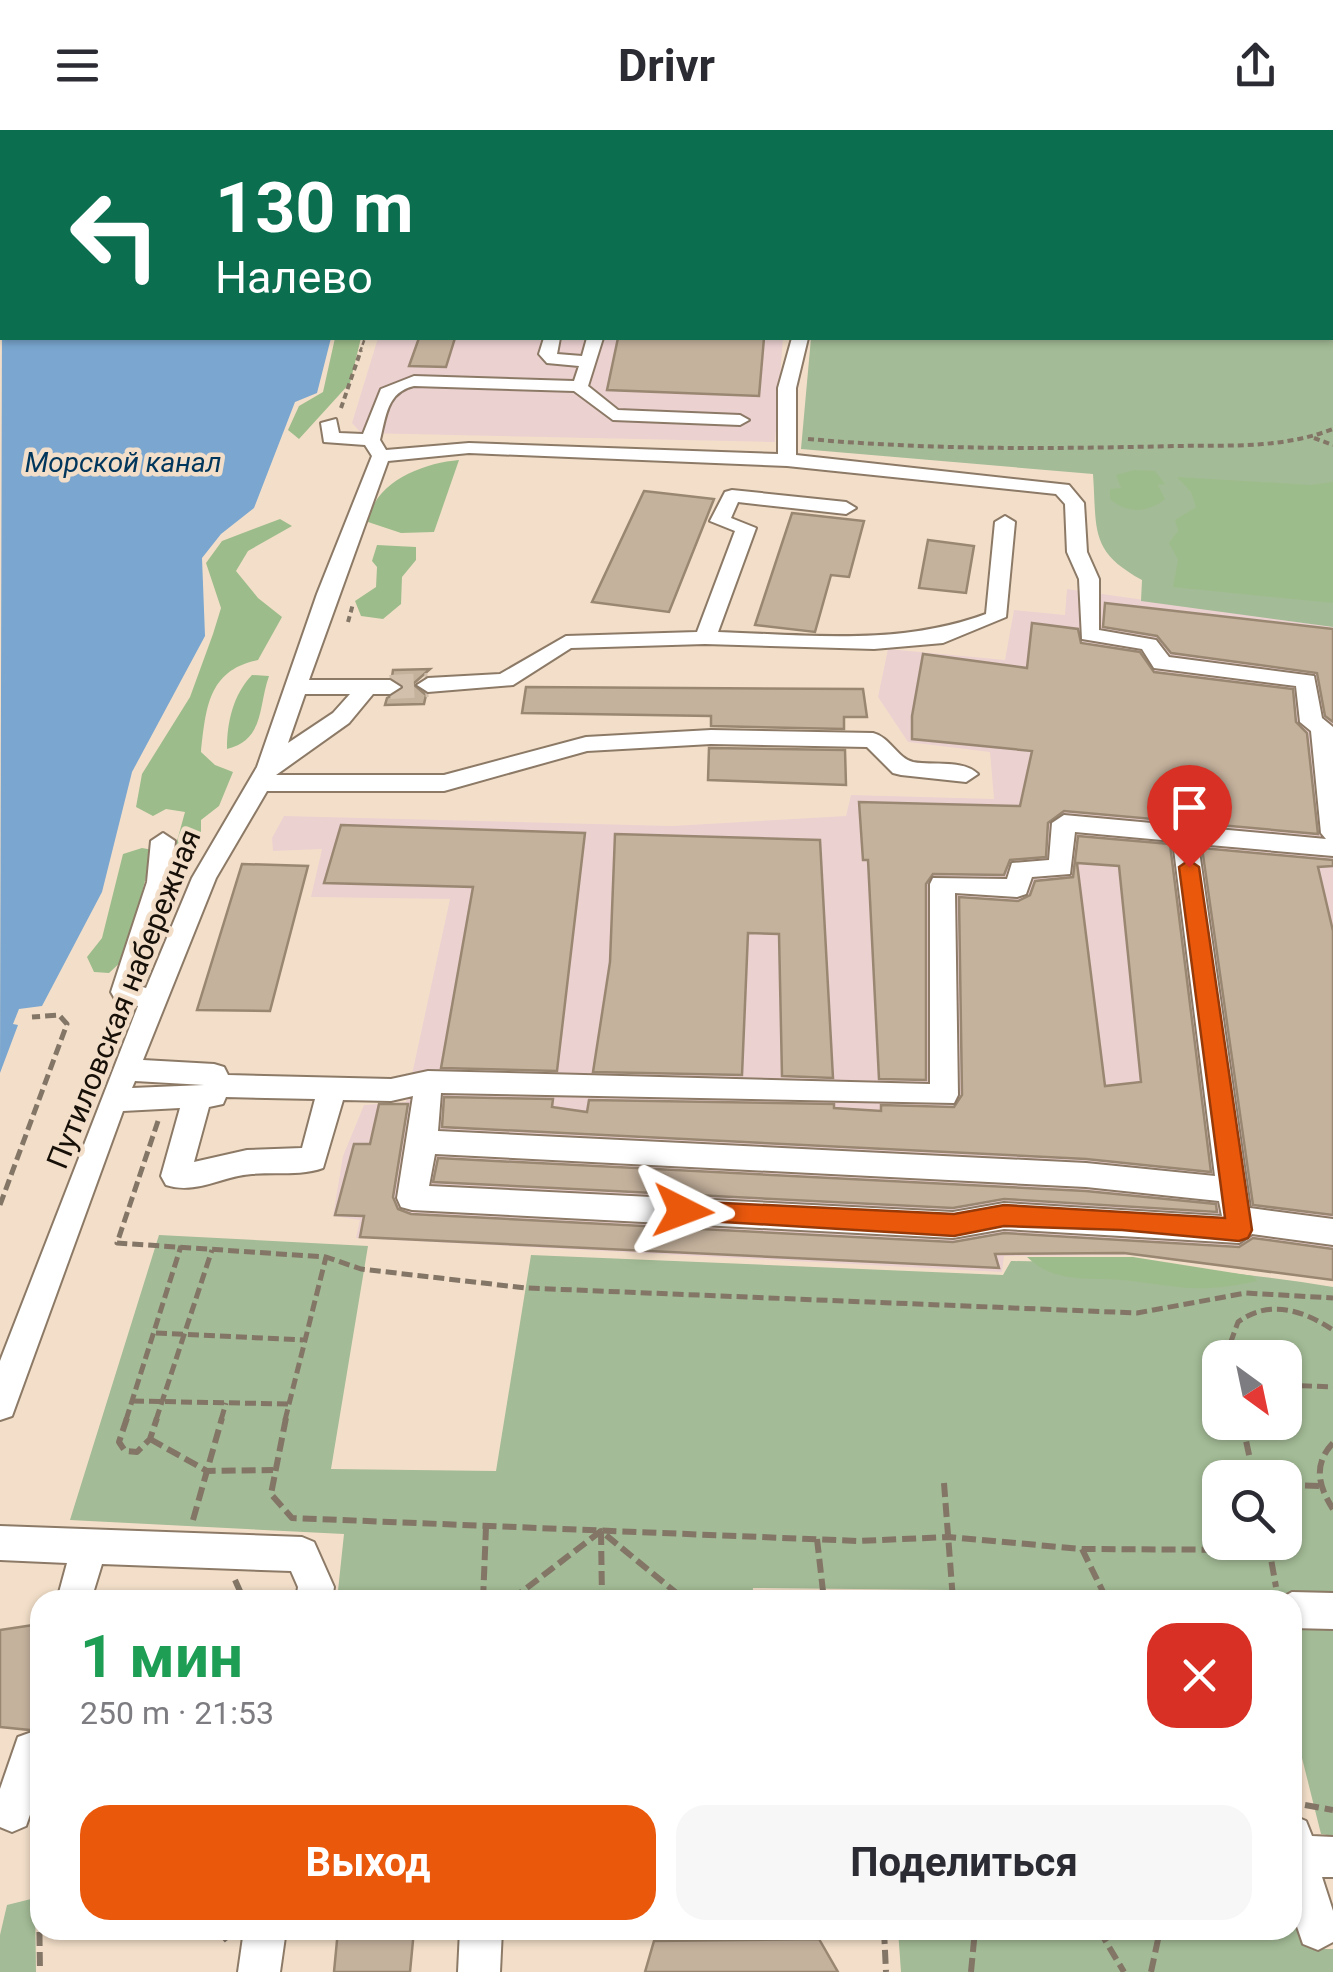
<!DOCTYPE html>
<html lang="ru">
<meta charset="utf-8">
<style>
body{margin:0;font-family:Roboto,sans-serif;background:#f7f7f7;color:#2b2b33;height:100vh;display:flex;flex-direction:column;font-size:38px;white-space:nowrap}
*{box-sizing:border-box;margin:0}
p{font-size:32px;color:#7c7c81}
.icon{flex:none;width:55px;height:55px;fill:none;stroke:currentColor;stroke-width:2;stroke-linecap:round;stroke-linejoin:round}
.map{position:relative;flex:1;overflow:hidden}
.panel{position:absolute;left:30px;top:1460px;width:1272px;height:350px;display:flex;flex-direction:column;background:#fff;border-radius:30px;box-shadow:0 2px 8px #0004}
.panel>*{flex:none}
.hud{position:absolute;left:0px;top:0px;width:1335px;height:210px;box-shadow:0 2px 8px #0004;background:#0b6e4f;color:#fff;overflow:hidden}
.needle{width:65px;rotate:147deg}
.tools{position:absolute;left:1202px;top:1210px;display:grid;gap:20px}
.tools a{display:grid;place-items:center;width:100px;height:100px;border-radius:20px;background:#fff;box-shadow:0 2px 8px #0004;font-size:50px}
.pin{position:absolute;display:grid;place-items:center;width:85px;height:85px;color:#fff;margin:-102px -42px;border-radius:50% 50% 50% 0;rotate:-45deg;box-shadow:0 0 10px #0007}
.pin .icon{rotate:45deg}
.me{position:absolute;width:110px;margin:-55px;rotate:93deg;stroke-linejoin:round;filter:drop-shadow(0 0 8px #0008)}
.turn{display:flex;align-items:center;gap:35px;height:210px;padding:0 50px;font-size:45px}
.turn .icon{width:130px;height:130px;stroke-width:2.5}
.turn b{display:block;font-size:70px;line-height:85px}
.round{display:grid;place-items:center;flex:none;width:105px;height:105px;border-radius:30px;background:#f7f7f7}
.head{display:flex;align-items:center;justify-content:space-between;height:170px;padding:0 50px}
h1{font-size:60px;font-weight:700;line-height:75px;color:#1e9e55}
.primary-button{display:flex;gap:20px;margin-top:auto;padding:20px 50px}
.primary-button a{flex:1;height:115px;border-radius:30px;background:#ea580c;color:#fff;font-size:40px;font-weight:700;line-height:115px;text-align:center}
.primary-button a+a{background:#f7f7f7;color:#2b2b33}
header{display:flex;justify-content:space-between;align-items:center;height:130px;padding:0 50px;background:#fff;font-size:45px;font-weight:700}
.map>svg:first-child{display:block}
.industrial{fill:#ecd1d1}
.green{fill:#a3bb96;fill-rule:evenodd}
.forest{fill:#9dbc8b}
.water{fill:#7aa6cf}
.building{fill:#c5b29d;stroke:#998772;stroke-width:2.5;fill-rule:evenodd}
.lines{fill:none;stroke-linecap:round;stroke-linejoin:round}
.minor-tunnel{stroke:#d2c0ac;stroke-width:24;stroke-dasharray:24 11;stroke-linecap:butt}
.minor-casing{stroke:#8c7a67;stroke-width:4}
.path-far3{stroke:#837667;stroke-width:2.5;stroke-dasharray:5 2.5;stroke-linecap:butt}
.path-far2{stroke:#837667;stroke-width:4;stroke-dasharray:6 4;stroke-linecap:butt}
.path-far1{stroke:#837667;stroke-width:5;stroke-dasharray:11 5;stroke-linecap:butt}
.path{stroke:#837667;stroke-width:6;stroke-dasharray:14 6;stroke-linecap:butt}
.minor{fill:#fff;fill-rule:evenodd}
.rail{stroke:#54493e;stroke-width:4;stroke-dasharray:10 10;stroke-linecap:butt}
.route{fill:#ea580c;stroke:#983908;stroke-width:2.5}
.labels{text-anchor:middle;stroke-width:9;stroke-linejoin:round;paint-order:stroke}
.far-water-label{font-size:28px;font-style:italic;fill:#00365c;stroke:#f3dfc9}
.street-label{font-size:30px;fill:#171009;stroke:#f3dfc9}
</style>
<header><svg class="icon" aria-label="menu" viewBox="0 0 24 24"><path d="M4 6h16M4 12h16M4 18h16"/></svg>Drivr<svg class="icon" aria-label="share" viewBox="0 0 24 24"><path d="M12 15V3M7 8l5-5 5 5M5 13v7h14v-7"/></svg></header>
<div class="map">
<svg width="1333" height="1842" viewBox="0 0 1333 1842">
<rect width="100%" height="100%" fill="#f3dfc9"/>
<g class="industrial">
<path d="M 378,208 L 783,208 L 775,312 L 361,303 L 352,293 Z"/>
<path d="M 1067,459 L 1333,497 L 1333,1150 L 1130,1125 L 1004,1126 L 1002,1142 L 356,1108 L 360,1090 L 333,1086 L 343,1026 L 364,975 L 406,972 L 450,769 L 311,767 L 322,719 L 273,721 L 272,708 L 284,686 L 672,696 L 846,686 L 851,665 L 994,669 L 990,622 L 908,612 L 878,567 L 888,519 L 1005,530 L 1014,480 L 1065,485 Z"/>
</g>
<g class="green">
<path d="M 439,0 L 1333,0 L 1333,497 L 1141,471 L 1142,450 C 1089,421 1097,400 1093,344 L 801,319 L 811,208 L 1332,208 L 1332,2 Z"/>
<path d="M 159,1105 L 368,1116 L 331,1339 L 496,1341 L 531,1125 L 1003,1145 L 1011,1131 C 1120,1133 1226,1139 1333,1157 L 1333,1464 L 753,1458 L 752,1470 L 337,1470 L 344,1404 L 70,1390 ZM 1220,1228 L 1285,1228 L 1285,1292 L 1220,1292 ZM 1220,1348 L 1285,1348 L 1285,1412 L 1220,1412 Z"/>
<path d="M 1293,1498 L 1333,1500 L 1333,1706 L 1321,1704 L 1293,1592 Z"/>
<path d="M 35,1768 L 36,1842 L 0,1842 L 0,1805 L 7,1775 Z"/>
<path d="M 1293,1781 L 1316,1819 L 1333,1819 L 1333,1842 L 901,1842 L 898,1800 L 1292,1800 Z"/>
</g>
<g class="forest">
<path d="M 335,208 L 361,208 L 350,253 L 299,309 L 288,300 L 299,276 L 323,262 Z"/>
<path d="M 459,330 L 434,402 L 401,403 L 368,392 C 374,351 424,333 459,330 Z"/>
<path d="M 1134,340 L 1155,341 L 1165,354 L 1158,355 L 1165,369 C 1148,383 1127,384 1110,369 L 1110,359 L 1121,358 L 1116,345 Z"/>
<path d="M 1177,347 L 1311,355 L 1333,352 L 1333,473 L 1173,457 L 1178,430 L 1169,413 L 1178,401 L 1175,390 L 1196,377 L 1191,362 Z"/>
<path d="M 280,389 L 292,396 L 248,421 L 236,441 L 258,468 L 282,487 L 258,530 C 208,540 206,578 201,622 L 215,635 L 233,642 L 219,676 L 201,690 L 201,702 L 166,797 L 155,791 L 185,682 L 166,679 L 153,686 L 136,677 L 142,644 L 190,567 L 213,504 L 221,478 L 206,433 L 222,411 Z"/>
<path d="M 377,415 L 416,417 L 416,430 L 402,447 L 401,474 L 383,489 L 361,486 L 355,471 L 376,457 L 377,437 L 372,431 Z"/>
<path d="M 252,545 L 269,546 C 258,577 265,609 227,619 C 227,592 233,565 252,545 Z"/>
<path d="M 142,718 L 153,720 L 125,828 L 109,843 L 94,842 L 87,827 L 102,808 L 123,724 Z"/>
<path d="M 1027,1127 L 1133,1127 L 1253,1146 L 1257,1151 C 1206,1163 1182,1158 1132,1151 C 1094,1146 1057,1156 1027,1127 Z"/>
</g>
<path class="water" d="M 2,185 L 2,208 L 331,208 L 317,263 L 295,272 L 254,378 L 221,404 L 202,428 L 205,506 L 132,642 L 102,762 L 42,876 L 19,879 L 13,894 L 18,895 L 0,943 Z"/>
<g class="building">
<path d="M 419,208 L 455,208 L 446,237 L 409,236 Z"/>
<path d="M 618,208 L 764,208 L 759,266 L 607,260 Z"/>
<path d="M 644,361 L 714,369 L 669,482 L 592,472 Z"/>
<path d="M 792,383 L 864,391 L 849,447 L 831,445 L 815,502 L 755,495 Z"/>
<path d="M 928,410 L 974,416 L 966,463 L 919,458 Z"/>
<path d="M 1105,473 L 1333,499 L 1333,592 L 1325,586 L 1317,543 L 1171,523 L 1157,506 L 1103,497 Z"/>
<path d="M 1032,493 L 1078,499 L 1081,513 L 1140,522 L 1154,542 L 1293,559 L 1296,592 L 1307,603 L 1318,704 L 1064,681 L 1048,693 L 1046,727 L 1010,730 L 1004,745 L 933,744 L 926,754 L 926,950 L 879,949 L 868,730 L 863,730 L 859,672 L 1020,676 L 1032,621 L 912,609 L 912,586 L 923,524 L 1027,538 Z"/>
<path d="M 430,539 L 413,554 L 426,565 L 424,574 L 385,575 L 387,568 L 405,558 L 392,547 L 393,540 Z"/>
<path d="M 526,557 L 863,559 L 867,587 L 844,587 L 844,599 L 711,596 L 711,586 L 522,583 Z"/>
<path d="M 709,618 L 845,620 L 846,655 L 708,650 Z"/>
<path d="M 341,695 L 585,703 L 557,941 L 441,938 L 473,757 L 324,753 Z"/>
<path d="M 615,704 L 820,710 L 833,948 L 782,946 L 779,804 L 748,803 L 742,945 L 593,942 L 610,832 Z"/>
<path d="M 1078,706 L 1170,714 L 1211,1042 L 1086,1029 L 442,997 L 444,967 L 553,969 L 552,977 L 587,982 L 589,970 L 834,974 L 834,978 L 881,981 L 881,975 L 954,977 L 962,965 L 959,767 L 1018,771 L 1030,765 L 1035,751 L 1073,747 ZM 1077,733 L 1119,736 L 1141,952 L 1105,956 Z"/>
<path d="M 1202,718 L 1333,730 L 1333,736 L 1318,737 L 1333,801 L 1333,1085 L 1253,1075 Z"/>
<path d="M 242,734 L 308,736 L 270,881 L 197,880 Z"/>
<path d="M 379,974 L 408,974 L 393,1067 L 398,1079 L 411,1084 L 953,1112 L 1004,1103 L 1239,1117 L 1253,1108 L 1333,1119 L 1333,1150 L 1124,1123 L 995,1124 L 999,1138 L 360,1107 L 364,1086 L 335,1085 L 354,1014 L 370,1014 Z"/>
<path d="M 438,1028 L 1086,1061 L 1216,1074 L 1217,1082 L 1004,1069 L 953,1078 L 433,1052 Z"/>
<path d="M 40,1494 L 40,1601 L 0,1597 L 0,1500 Z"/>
<path d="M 338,1800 L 414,1800 L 410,1842 L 334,1842 Z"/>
<path d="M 819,1809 L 838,1842 L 645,1842 L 654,1811 Z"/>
</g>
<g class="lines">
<path class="minor-tunnel" d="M 390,557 L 428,555"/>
<defs>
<g id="minor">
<path d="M 544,208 L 560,208 L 557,224 L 582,226 L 587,208 L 603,208 L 588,256 L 618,280 L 740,285 L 749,290 L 740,295 L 613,290 L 574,261 L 414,256 C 387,262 386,286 380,310 L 386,320 L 469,313 L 778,324 L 778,258 L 792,208 L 808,208 L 796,258 L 796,325 L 1069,355 L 1084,373 L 1087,422 L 1099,449 L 1099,500 L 1156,510 L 1169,527 L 1314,546 L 1322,588 L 1333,597 L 1333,726 L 1198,714 L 1250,1078 L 1333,1089 L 1333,1115 L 1252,1104 L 1239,1113 L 1004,1099 L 953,1108 L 412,1080 L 401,1077 L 397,1068 L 413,966 L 391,971 L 343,970 L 323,1038 C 301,1046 275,1042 252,1044 C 222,1046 196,1065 166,1055 L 161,1046 L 180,978 L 123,981 L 16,1275 L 12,1286 L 0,1290 L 0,1231 L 138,876 L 115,869 L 111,862 L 147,752 L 151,711 L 163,703 L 175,711 L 171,752 L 139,856 L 146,858 L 192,748 L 257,637 L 317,464 L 372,326 L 365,315 L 324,312 L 321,293 L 336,289 L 339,303 L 363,304 L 381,259 L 414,246 L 574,251 L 579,236 L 547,233 L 539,224 ZM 469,323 L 787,336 L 1056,364 L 1065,374 L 1067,422 L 1079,449 L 1082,509 L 1142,519 L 1154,538 L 1162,539 L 1296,556 L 1300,592 L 1311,601 L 1321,703 L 1326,709 L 1064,685 L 1052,693 L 1049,730 L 1012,733 L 1007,749 L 933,748 L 930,754 L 930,954 L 428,941 L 391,949 L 228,945 L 224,937 L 214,934 L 143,930 L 216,748 L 267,661 L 444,661 L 587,621 L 711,614 L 867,617 L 893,643 L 901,645 L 966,652 L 978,644 C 963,629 933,636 913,632 C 897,628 890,607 873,603 L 711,600 L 586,607 L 444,645 L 276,645 L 349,593 L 373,564 L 390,564 L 401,557 L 390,550 L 309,550 L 388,331 ZM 305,564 L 350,564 L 333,583 L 288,613 ZM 1075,702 L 1173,711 L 1215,1046 L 1086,1033 L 438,1001 L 441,963 L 954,973 L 958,965 L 955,763 L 1017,767 L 1026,764 L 1032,747 L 1070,744 ZM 135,951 L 204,955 L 132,958 ZM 226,967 L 315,969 L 302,1018 L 247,1020 L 194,1032 L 209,977 L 223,974 ZM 435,1024 L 1086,1057 L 1219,1071 L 1222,1086 L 1004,1073 L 953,1082 L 429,1056 Z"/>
<path d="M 732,360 L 846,372 L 856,378 L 846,384 L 738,372 L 731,388 L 756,398 L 718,502 C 810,505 899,516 986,484 L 995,392 L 1005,386 L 1015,392 L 1006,487 L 943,513 L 874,519 L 705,514 L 571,518 L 513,555 L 428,562 L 417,555 L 428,548 L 500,544 L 566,506 L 697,502 L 735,401 L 710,391 L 725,362 Z"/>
<path d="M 0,1396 L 302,1407 L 314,1412 L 334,1457 L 332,1470 L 296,1470 L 298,1457 L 291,1441 L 102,1434 L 91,1470 L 57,1470 L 67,1433 L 0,1430 Z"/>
<path d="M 1292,1462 L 1333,1463 L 1333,1499 L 1292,1498 L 1292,1470 L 1278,1470 Z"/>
<path d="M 32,1602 L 40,1605 L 40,1656 L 26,1696 L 12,1702 L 0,1697 L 0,1659 L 18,1607 Z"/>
<path d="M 1292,1685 L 1306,1691 L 1312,1706 L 1333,1707 L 1333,1747 L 1322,1747 L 1333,1781 L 1333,1812 L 1318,1820 L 1303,1814 L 1292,1782 Z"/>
<path d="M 244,1800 L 286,1800 L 280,1842 L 238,1842 Z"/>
<path d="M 460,1800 L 502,1800 L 500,1842 L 458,1842 Z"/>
</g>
</defs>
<use href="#minor" class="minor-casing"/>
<g class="path-far3">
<path d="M 700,0 L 707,2"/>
<path d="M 470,2 L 474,0"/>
<path d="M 360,222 L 365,208"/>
</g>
<g class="path-far2">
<path d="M 341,278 L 361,220"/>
<path d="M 1314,308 L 1333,315"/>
<path d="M 808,309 C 931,320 1052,319 1175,316 C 1229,315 1281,319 1333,299"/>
<path d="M 348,492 L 353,474"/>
</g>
<g class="path-far1">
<path d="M 158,991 L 117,1113 L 326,1127 L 361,1139 L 526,1158 L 1137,1183 L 1246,1163 L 1333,1168"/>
<path d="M 0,1075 L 67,894 L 59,885 L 32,887"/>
<path d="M 156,1203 L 303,1210"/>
<path d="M 1225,1228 L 1238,1192 C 1269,1169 1303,1180 1333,1200"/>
<path d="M 1285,1255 L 1333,1257"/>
<path d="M 133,1271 L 289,1274"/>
<path d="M 126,1290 L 181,1116"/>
<path d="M 156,1290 L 212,1120"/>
<path d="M 221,1290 L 226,1273"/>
<path d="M 285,1290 L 326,1127"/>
</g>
<g class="path">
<path d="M 127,1288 L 119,1312 L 125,1321 L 137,1322 L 150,1309 L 157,1288"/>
<path d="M 286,1288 L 271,1364 L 292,1388 L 858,1411 L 948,1407 L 1082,1419 L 1269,1420"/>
<path d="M 1242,1292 L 1254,1348"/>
<path d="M 150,1309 L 207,1341 L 273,1340"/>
<path d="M 1333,1313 C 1313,1334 1318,1356 1333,1379"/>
<path d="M 944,1353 L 953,1470"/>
<path d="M 1285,1355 L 1320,1356"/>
<path d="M 193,1390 L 222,1288"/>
<path d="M 601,1401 L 602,1470"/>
<path d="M 817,1409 L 824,1470"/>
<path d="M 1268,1412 L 1276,1457"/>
<path d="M 1082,1419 L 1107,1470"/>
<path d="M 235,1450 L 244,1470"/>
<path d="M 483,1470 L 486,1397"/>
<path d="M 511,1470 L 601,1401 L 685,1470"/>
<path d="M 1305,1675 L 1333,1680"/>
<path d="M 38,1702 L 40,1842"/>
<path d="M 218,1800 L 230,1814"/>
<path d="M 884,1800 L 886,1842"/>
<path d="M 1099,1800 L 1124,1842"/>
<path d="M 971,1842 L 975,1800"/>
<path d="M 1151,1842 L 1160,1800"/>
</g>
<use href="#minor" class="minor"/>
<path class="rail" d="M 0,174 L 2,170"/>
</g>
<path class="route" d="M 1189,730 L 1199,737 L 1252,1100 L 1248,1108 L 1239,1111 L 1122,1100 L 1004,1096 L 954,1106 L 674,1089 L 670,1081 L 674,1074 L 683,1071 L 954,1084 L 1004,1075 L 1225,1088 L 1179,737 Z"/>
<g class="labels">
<g class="far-water-label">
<text x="123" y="342">Морской канал</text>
</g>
<g class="street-label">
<text transform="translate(124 869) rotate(-68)" y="10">Путиловская набережная</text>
</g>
</g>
</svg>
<div class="tools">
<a><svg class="needle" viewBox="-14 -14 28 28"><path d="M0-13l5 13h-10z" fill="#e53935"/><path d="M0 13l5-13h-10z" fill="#7c7c81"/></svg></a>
<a><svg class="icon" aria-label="search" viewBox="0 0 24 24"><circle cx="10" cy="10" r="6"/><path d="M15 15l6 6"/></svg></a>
</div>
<div class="pin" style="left:1189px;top:737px;background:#d93025"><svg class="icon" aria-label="arrive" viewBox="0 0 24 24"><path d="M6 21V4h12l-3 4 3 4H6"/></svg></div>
<svg class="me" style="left:683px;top:1081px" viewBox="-20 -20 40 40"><path d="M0-17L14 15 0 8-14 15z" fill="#ea580c" stroke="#fff" stroke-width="4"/></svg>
<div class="hud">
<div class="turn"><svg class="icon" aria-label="left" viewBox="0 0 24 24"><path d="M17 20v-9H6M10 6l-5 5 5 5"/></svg><div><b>130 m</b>Налево</div></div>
</div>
<section class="panel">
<div class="head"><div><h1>1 мин</h1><p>250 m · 21:53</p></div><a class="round" style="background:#d93025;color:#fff"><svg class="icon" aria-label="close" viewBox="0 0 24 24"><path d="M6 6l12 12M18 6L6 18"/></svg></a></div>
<div class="primary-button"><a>Выход</a><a>Поделиться</a></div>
</section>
</div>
